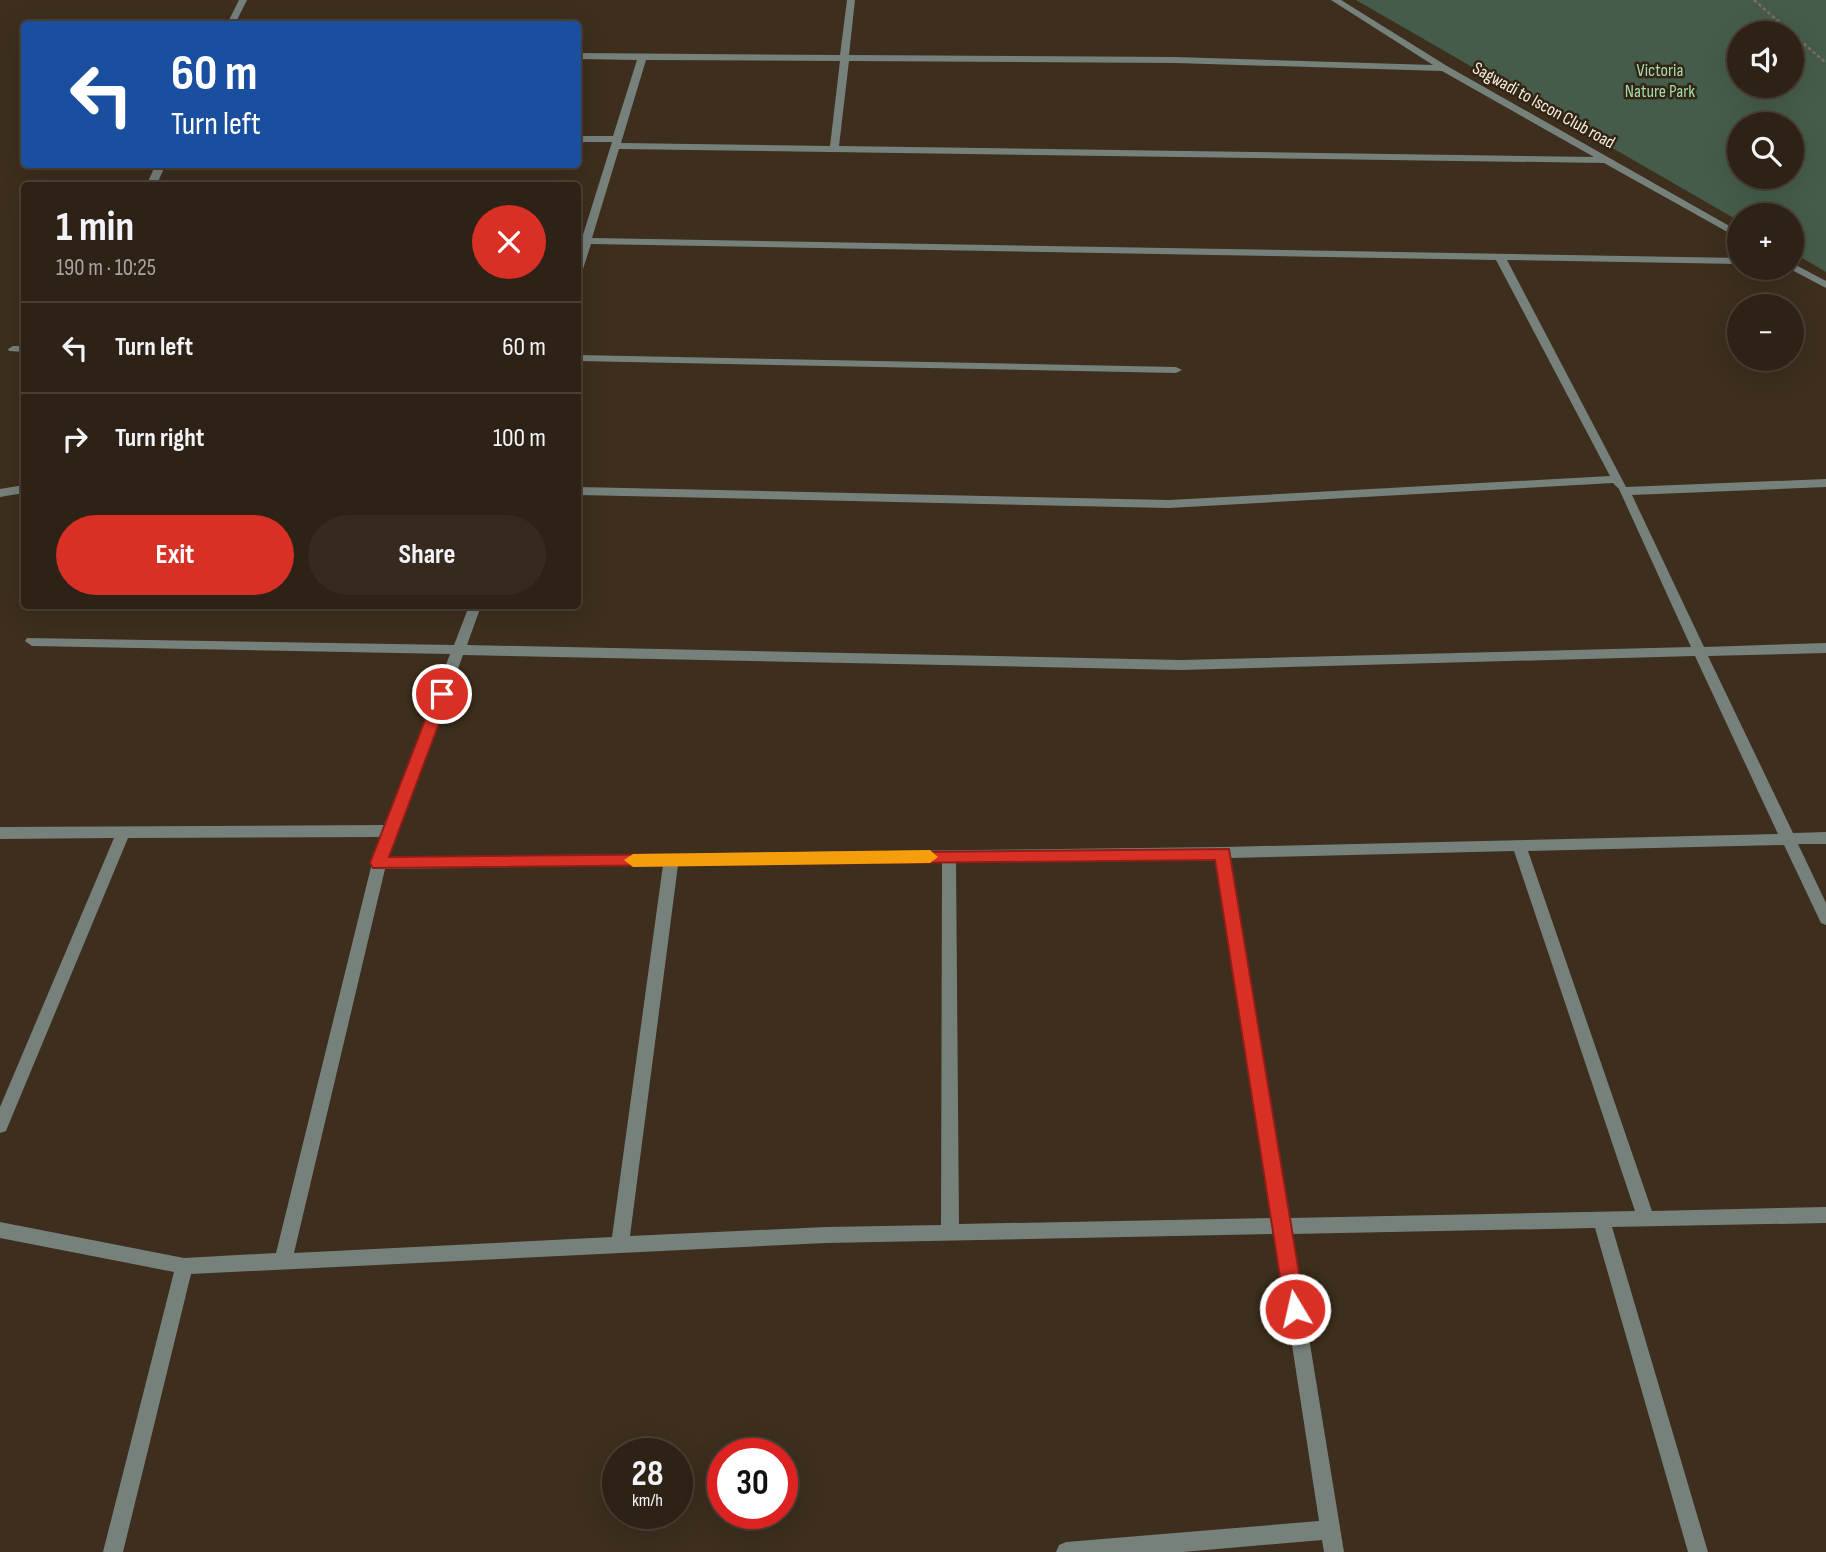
<!DOCTYPE html>
<meta charset="utf-8">
<style>
body{margin:0;font-family:"Sofia Sans Condensed",sans-serif;background:#362a1f;color:#f1f3f6;height:100vh;display:flex;flex-direction:column;font-size:26px;white-space:nowrap}
*{box-sizing:border-box;margin:0}
p{font-size:23px;color:#a7a4a1}
.icon{flex:none;width:38px;height:38px;fill:none;stroke:currentColor;stroke-width:2;stroke-linecap:round;stroke-linejoin:round}
.map{position:relative;flex:1;overflow:hidden}
.side{position:absolute;left:21px;top:182px;width:560px;height:427px;display:flex;flex-direction:column;background:#2e2216;border-radius:7px;box-shadow:0 7px 28px #0002,0 0 0 2px #493f35}
.side>*{flex:none}
.banner{position:absolute;left:21px;top:21px;width:560px;height:147px;border-radius:7px;box-shadow:0 7px 28px #0002,0 0 0 2px #493f35;background:#1a4fa0;color:#fff;overflow:hidden}
.tools{position:absolute;left:1727px;top:21px;display:grid;gap:14px}
.tools a{display:grid;place-items:center;width:77px;height:77px;border-radius:50%;background:#2e2216;box-shadow:0 7px 28px #0002,0 0 0 2px #493f35;font-size:35px}
.speed{position:absolute;left:602px;top:1438px;display:flex;gap:14px;font-size:35px;font-weight:700;text-align:center}
.speed>*{display:grid;place-content:center;width:91px;height:91px;border-radius:50%;background:#2e2216;box-shadow:0 7px 28px #0002,0 0 0 2px #493f35;line-height:1}
.speed small{font-size:18px;font-weight:400}
.speed .limit{border:10px solid #d22;background:#fff;color:#111}
.pin{position:absolute;display:grid;place-items:center;width:60px;height:60px;color:#fff;margin:-30px;border:4px solid #fff;border-radius:50%;box-shadow:0 2px 7px #0007}
.me{position:absolute;width:77px;margin:-38px;rotate:351deg;stroke-linejoin:round;filter:drop-shadow(0 0 5px #0008)}
.turn{display:flex;align-items:center;gap:24px;height:147px;padding:0 35px;font-size:32px}
.turn .icon{width:91px;height:91px;stroke-width:2.5}
.turn b{display:block;font-size:49px;line-height:60px}
.round{display:grid;place-items:center;flex:none;width:74px;height:74px;border-radius:37px;background:#362a1f}
.headline{display:flex;align-items:center;justify-content:space-between;height:119px;padding:0 35px}
h1{font-size:42px;font-weight:700;line-height:52px}
.primary-button{display:flex;gap:14px;margin-top:auto;padding:14px 35px}
.primary-button a{flex:1;height:80px;border-radius:42px;background:#d93025;color:#fff;font-size:28px;font-weight:700;line-height:80px;text-align:center}
.primary-button a+a{background:#362a1f;color:#f1f3f6}
ul{padding:0;list-style:none}
li{display:flex;align-items:center;gap:21px;height:91px;padding:0 35px;border-top:2px solid #493f35}
li div{flex:1}
li b{display:block;font-size:26px}
li em{font-style:normal}
.map>svg:first-child{display:block}
.green{fill:#465c4a;fill-rule:evenodd}
.lines{fill:none;stroke-linecap:round;stroke-linejoin:round}
.path{stroke:#7c6f60;stroke-width:2.5;stroke-dasharray:3.5 2.5;stroke-linecap:butt}
.minor{fill:#76817c;fill-rule:evenodd}
.route{fill:#d93025;stroke:#8d1f18;stroke-width:2}
.slow{fill:#f59e0b}
.labels{text-anchor:middle;stroke-width:5;stroke-linejoin:round;paint-order:stroke}
.far-park-label{font-size:18px;fill:#a1daad;stroke:#332514}
.far-street-label{font-size:18px;fill:#f6ece2;stroke:#332514}
</style>
<div class="map">
<svg width="1826" height="1552" viewBox="0 0 1826 1552">
<rect width="100%" height="100%" fill="#3d2e1d"/>
<path class="green" d="M 1356,0 L 1826,0 L 1826,272 L 1792,252 L 1792,215 L 1740,215 L 1739,221 ZM 1740,33 L 1792,33 L 1792,86 L 1740,86 ZM 1740,124 L 1792,124 L 1792,177 L 1740,177 Z"/>
<g class="lines">
<path class="path" d="M 1754,0 L 1826,63"/>
<g class="minor">
<path d="M 239,0 L 247,0 L 235,24 L 227,24 Z"/>
<path d="M 847,0 L 855,0 L 849,55 L 1175,57 L 1433,65 L 1331,0 L 1341,0 L 1447,66 L 1740,232 L 1740,239 L 1604,163 L 619,149 L 592,238 L 1740,258 L 1740,264 L 1507,260 L 1626,487 L 1826,479 L 1826,487 L 1632,495 L 1704,647 L 1826,643 L 1826,653 L 1708,656 L 1793,833 L 1826,832 L 1826,844 L 1798,844 L 1826,903 L 1826,925 L 1821,923 L 1784,845 L 1528,851 L 1652,1211 L 1826,1207 L 1826,1223 L 1612,1227 L 1708,1552 L 1688,1552 L 1595,1228 L 1292,1234 L 1344,1552 L 1324,1552 L 1322,1540 L 1183,1552 L 1056,1552 L 1059,1545 L 1066,1542 L 1319,1521 L 1275,1234 L 826,1243 L 191,1274 L 123,1552 L 103,1552 L 174,1272 L 0,1238 L 0,1222 L 184,1258 L 276,1253 L 372,863 L 382,837 L 128,838 L 8,1126 L 6,1131 L 0,1133 L 0,1107 L 114,838 L 0,839 L 0,827 L 386,825 L 450,654 L 32,646 L 25,641 L 27,638 L 454,645 L 469,606 L 481,606 L 467,645 L 1181,660 L 1691,647 L 1619,489 L 1613,483 L 1169,508 L 578,495 L 578,487 L 1169,500 L 1610,476 L 1496,260 L 591,244 L 583,269 L 578,272 L 578,254 L 580,244 L 578,244 L 578,238 L 582,238 L 612,142 L 578,142 L 578,136 L 613,136 L 637,60 L 578,59 L 578,53 L 840,55 ZM 646,60 L 840,61 L 830,146 L 621,143 ZM 849,61 L 1175,63 L 1442,71 L 1594,157 L 839,146 ZM 463,655 L 1181,670 L 1695,656 L 1778,834 L 1223,847 L 388,857 ZM 1514,851 L 1635,1211 L 1289,1218 L 1231,858 ZM 1217,859 L 1272,1218 L 959,1224 L 956,862 ZM 942,862 L 941,1225 L 826,1227 L 630,1236 L 678,865 ZM 663,865 L 612,1237 L 294,1253 L 385,869 Z"/>
<path d="M 156,164 L 166,164 L 156,186 L 146,186 Z"/>
<path d="M 1792,263 L 1826,281 L 1826,288 L 1788,268 L 1792,268 Z"/>
<path d="M 13,346 L 24,346 L 24,352 L 9,351 L 8,349 Z"/>
<path d="M 578,355 L 1176,367 L 1182,370 L 1176,373 L 578,361 Z"/>
<path d="M 24,485 L 24,493 L 0,497 L 0,489 Z"/>
</g>
</g>
<path class="route" d="M 442,688 L 450,694 L 389,857 L 1229,849 L 1305,1309 L 1302,1316 L 1295,1319 L 1288,1316 L 1285,1309 L 1215,860 L 373,868 L 370,863 L 435,694 Z"/>
<path class="slow" d="M 930,850 L 938,857 L 930,863 L 633,867 L 624,860 L 633,854 Z"/>
<g class="labels">
<g class="far-park-label">
<text x="1660" y="76">Victoria<tspan x="1660" dy="21">Nature Park</tspan></text>
</g>
<g class="far-street-label">
<text transform="translate(1544 105) rotate(29)" y="6">Sagwadi to Iscon Club road</text>
</g>
</g>
</svg>
<div class="tools">
<a><svg class="icon" aria-label="sound" viewBox="0 0 24 24"><path d="M4 9h4l5-4v14l-5-4H4zM17 9q2 3 0 6"/></svg></a>
<a><svg class="icon" aria-label="search" viewBox="0 0 24 24"><circle cx="10" cy="10" r="6"/><path d="M15 15l6 6"/></svg></a>
<a>+</a>
<a>−</a>
</div>
<div class="speed"><div>28<small>km/h</small></div><div class="limit">30</div></div>
<div class="pin" style="left:442px;top:694px;background:#d93025"><svg class="icon" aria-label="arrive" viewBox="0 0 24 24"><path d="M6 21V4h12l-3 4 3 4H6"/></svg></div>
<svg class="me" style="left:1295px;top:1309px" viewBox="-20 -20 40 40"><circle r="17" fill="#d93025" stroke="#fff" stroke-width="3"/><path d="M0-11L8 9 0 5-8 9z" fill="#fff"/></svg>
<div class="banner">
<div class="turn"><svg class="icon" aria-label="left" viewBox="0 0 24 24"><path d="M17 20v-9H6M10 6l-5 5 5 5"/></svg><div><b>60 m</b>Turn left</div></div>
</div>
<section class="side">
<div class="headline"><div><h1>1 min</h1><p>190 m · 10:25</p></div><a class="round" style="background:#d93025;color:#fff"><svg class="icon" aria-label="close" viewBox="0 0 24 24"><path d="M6 6l12 12M18 6L6 18"/></svg></a></div>
<ul>
<li><svg class="icon" aria-label="left" viewBox="0 0 24 24"><path d="M17 20v-9H6M10 6l-5 5 5 5"/></svg><div><b>Turn left</b></div><em>60 m</em></li>
<li><svg class="icon" aria-label="right" viewBox="0 0 24 24"><path d="M7 20v-9h11M14 6l5 5-5 5"/></svg><div><b>Turn right</b></div><em>100 m</em></li>
</ul>
<div class="primary-button"><a>Exit</a><a>Share</a></div>
</section>
</div>
